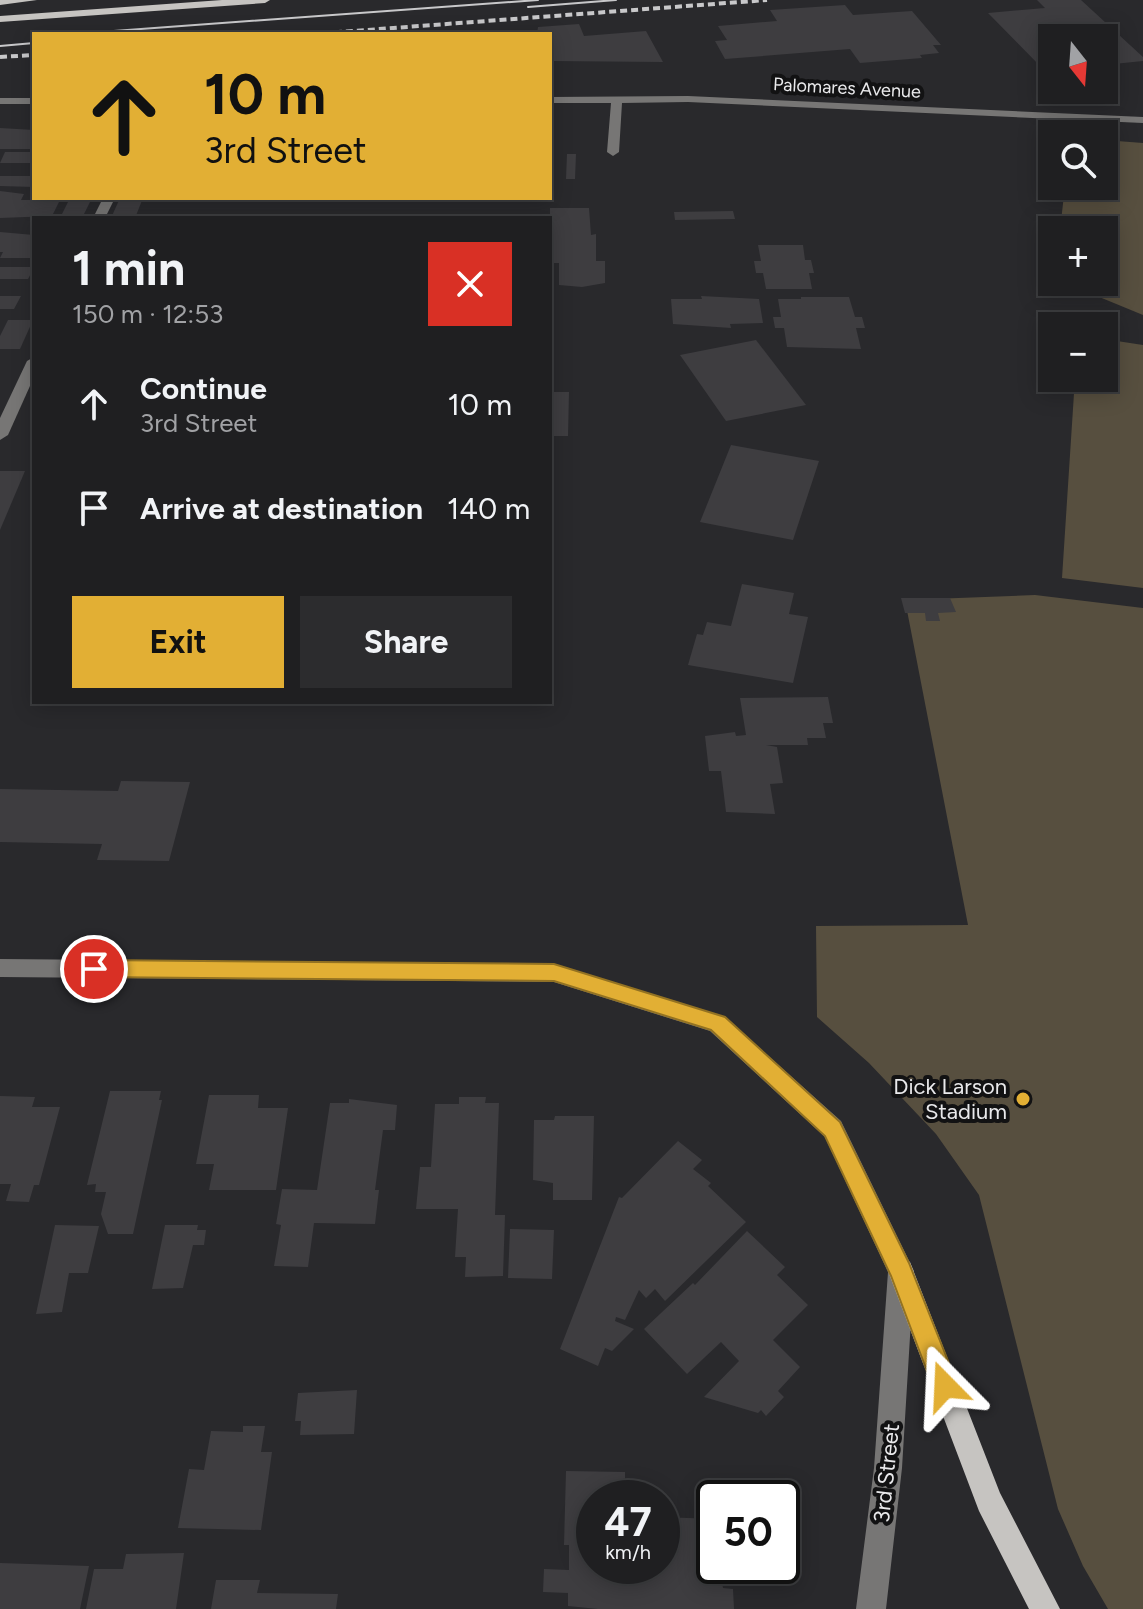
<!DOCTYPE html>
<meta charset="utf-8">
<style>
body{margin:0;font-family:Figtree,sans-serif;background:#2c2c2e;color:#f1f3f6;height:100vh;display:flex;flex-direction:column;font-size:30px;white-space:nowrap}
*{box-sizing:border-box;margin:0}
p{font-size:26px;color:#a1a2a5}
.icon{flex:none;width:44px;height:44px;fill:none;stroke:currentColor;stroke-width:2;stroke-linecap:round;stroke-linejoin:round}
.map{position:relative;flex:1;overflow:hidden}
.sheet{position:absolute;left:32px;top:216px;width:520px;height:488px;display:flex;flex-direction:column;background:#1f1f21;border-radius:0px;box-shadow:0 4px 20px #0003,0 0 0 2px #3c3d3f}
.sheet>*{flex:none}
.banner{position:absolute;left:32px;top:32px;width:520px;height:168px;border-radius:0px;box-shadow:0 4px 20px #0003,0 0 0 2px #3c3d3f;background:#e2af34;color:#111;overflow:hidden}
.needle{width:52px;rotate:163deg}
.fabs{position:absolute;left:1038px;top:24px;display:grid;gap:16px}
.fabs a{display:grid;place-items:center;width:80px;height:80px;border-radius:0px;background:#1f1f21;box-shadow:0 4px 20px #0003,0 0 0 2px #3c3d3f;font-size:40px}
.speed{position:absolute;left:576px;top:1480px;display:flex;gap:16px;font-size:40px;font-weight:700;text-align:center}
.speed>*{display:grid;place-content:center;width:104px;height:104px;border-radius:50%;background:#1f1f21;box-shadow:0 4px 20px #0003,0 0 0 2px #3c3d3f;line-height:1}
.speed small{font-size:20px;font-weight:400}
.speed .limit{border:4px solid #111;border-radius:12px;background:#fff;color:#111}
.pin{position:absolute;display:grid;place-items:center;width:68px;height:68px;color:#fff;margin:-34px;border:4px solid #fff;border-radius:50%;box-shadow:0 2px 8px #0007}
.me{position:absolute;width:88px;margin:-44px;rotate:339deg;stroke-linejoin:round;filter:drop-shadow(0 0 6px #0008)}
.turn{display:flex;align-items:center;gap:28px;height:168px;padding:0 40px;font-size:36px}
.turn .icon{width:104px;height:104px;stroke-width:2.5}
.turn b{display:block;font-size:56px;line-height:68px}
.round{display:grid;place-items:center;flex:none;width:84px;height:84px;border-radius:0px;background:#2c2c2e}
.headline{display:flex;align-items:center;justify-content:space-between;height:136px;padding:0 40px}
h1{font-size:48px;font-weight:700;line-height:60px}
.cta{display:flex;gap:16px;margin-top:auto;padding:16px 40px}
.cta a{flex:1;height:92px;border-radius:0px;background:#e2af34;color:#111;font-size:32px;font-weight:700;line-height:92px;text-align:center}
.cta a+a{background:#2c2c2e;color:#f1f3f6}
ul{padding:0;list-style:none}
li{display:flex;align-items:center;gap:24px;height:104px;padding:0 40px}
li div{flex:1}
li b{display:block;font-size:30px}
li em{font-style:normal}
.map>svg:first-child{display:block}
.green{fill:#574f3f}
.building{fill:#3e3d40}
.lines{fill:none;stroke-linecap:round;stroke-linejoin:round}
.minor{fill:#777675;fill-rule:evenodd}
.major{fill:#c6c4c1;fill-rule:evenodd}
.tram{stroke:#c8c8ca;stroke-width:2}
.rail{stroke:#c8c8ca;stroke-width:4;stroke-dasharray:7 4;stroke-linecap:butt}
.route{fill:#e2af34;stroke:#937222;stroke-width:2}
.poi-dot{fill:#e2af34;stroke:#121213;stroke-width:3}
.labels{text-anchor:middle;stroke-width:8;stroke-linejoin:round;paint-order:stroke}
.far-street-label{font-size:18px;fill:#e9e9eb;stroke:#121213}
.poi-label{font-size:22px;fill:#e9e9eb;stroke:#121213;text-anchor:end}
.street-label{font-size:22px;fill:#e9e9eb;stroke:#121213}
</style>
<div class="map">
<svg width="1143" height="1609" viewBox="0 0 1143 1609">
<rect width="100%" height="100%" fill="#29292c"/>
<g class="green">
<path d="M 1104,140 L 1143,143 L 1143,315 L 1092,294 L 1083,282 L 1104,282 L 1104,230 L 1060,230 L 1065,186 L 1104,186 Z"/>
<path d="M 1104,339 L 1143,345 L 1143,588 L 1062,578 L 1075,378 L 1104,378 Z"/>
<path d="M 1035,595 L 1143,608 L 1143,1609 L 1108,1609 L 1083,1566 L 1058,1509 L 979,1195 L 936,1134 L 869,1063 L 817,1017 L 816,926 L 968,925 L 905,600 Z"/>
</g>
<g class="building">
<path d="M 1037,0 L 1081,0 L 1143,57 L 1143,61 L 1104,65 L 1104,38 L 1052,38 L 1052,68 L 1043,69 L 988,13 L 1045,8 Z"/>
<path d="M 845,5 L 853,15 L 912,11 L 941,45 L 933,45 L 939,53 L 920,55 L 922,58 L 860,63 L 850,49 L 725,59 L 715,41 L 727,40 L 718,26 L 777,21 L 770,10 Z"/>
<path d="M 579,24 L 584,36 L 646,31 L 663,62 L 550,61 L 550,34 L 537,34 L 538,27 Z"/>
<path d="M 0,128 L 34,130 L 34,149 L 0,149 Z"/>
<path d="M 5,152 L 34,152 L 34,163 L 0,163 Z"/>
<path d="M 567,154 L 576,154 L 575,179 L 566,179 Z"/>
<path d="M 0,176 L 34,176 L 34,187 L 0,186 Z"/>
<path d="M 0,191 L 24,194 L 21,200 L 31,200 L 34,193 L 34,198 L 61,198 L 52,216 L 0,218 Z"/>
<path d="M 70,198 L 92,198 L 82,218 L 60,218 Z"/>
<path d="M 120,198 L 143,198 L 135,218 L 111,218 Z"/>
<path d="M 550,208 L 589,208 L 591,235 L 596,234 L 596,261 L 605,261 L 605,283 L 582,287 L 559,285 L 559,263 L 550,263 Z"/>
<path d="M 733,211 L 735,219 L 675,220 L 674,212 Z"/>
<path d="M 0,232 L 34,235 L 34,250 L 30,258 L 0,258 L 3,252 L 0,252 Z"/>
<path d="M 758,245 L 803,245 L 805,260 L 811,260 L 814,273 L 809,273 L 812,289 L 766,289 L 763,273 L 756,273 L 754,261 L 761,261 Z"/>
<path d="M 0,267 L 34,267 L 34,268 L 28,279 L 0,279 Z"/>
<path d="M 0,296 L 21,296 L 14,309 L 0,309 Z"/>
<path d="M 701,296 L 759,299 L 763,323 L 730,324 L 731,328 L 673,324 L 671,299 L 702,299 Z"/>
<path d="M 801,297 L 849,297 L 855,317 L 862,317 L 865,328 L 856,328 L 861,349 L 787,347 L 784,328 L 775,328 L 773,317 L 781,317 L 778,299 L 801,299 Z"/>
<path d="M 8,320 L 33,320 L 20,349 L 0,349 L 0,336 Z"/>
<path d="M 756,340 L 806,405 L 726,421 L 680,355 Z"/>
<path d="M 550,392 L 569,392 L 568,436 L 550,436 Z"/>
<path d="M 731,445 L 819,461 L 793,540 L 700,522 Z"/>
<path d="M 0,471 L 25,471 L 0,530 Z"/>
<path d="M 742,584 L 794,593 L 789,614 L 808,617 L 793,683 L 688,665 L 697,634 L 703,635 L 707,622 L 731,626 Z"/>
<path d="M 901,598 L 950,598 L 956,612 L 938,613 L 940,621 L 926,621 L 925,613 L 905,613 Z"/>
<path d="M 828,697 L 833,723 L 823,723 L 826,738 L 807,738 L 808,745 L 766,745 L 777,747 L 783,783 L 770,784 L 775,814 L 726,812 L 721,771 L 709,771 L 705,736 L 735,732 L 736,736 L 746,735 L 740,698 Z"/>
<path d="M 121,781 L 190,782 L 169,861 L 97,860 L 102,844 L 0,842 L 0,789 L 118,791 Z"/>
<path d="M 110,1091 L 161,1091 L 159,1100 L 162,1100 L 133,1234 L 108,1234 L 101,1214 L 106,1192 L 95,1192 L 96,1184 L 87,1185 Z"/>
<path d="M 209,1095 L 259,1095 L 258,1108 L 288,1108 L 276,1190 L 209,1190 L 214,1164 L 196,1164 Z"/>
<path d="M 0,1096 L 35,1097 L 32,1107 L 60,1107 L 39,1185 L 34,1185 L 29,1202 L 6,1201 L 11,1184 L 0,1184 Z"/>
<path d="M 459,1097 L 486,1097 L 485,1103 L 499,1103 L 495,1215 L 505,1215 L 503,1276 L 465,1277 L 466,1257 L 455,1257 L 458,1209 L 416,1209 L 420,1167 L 431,1167 L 435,1104 L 459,1104 Z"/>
<path d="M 349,1099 L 397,1105 L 395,1130 L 383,1130 L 375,1190 L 379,1190 L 375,1224 L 314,1223 L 308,1267 L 274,1266 L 281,1225 L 276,1224 L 282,1189 L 317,1190 L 330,1103 L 349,1103 Z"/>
<path d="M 555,1116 L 594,1116 L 592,1200 L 553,1200 L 553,1183 L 533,1180 L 534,1120 L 554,1120 Z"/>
<path d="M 678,1141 L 702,1160 L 693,1169 L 711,1183 L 708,1186 L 746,1222 L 665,1301 L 655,1289 L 646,1298 L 639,1290 L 625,1320 L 616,1317 L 615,1321 L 634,1329 L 612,1351 L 605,1348 L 598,1366 L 560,1349 L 619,1197 L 622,1198 Z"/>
<path d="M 55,1225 L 99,1226 L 88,1273 L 69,1273 L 62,1312 L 36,1314 Z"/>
<path d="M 165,1225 L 198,1225 L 197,1230 L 206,1230 L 204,1245 L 193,1245 L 183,1288 L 152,1289 Z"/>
<path d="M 510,1229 L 554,1230 L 552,1279 L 508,1278 Z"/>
<path d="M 747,1231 L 785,1267 L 777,1275 L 808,1305 L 773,1340 L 800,1367 L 778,1391 L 784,1397 L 766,1416 L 761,1410 L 758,1413 L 704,1397 L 739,1361 L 721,1342 L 687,1374 L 644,1329 L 693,1283 L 695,1285 Z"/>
<path d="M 357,1390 L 354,1434 L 300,1435 L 301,1421 L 295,1421 L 298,1393 Z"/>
<path d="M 243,1426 L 265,1426 L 261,1452 L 272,1452 L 261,1530 L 178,1528 L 189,1469 L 204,1470 L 211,1431 L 243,1432 Z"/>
<path d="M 566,1471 L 625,1472 L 625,1498 L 594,1498 L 594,1566 L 662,1566 L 662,1517 L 714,1519 L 714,1566 L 727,1566 L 728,1576 L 722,1583 L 723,1588 L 733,1589 L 734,1609 L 598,1609 L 568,1606 L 568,1593 L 543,1592 L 544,1569 L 569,1570 L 569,1545 L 564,1545 Z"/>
<path d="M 184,1553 L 176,1609 L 86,1609 L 94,1569 L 123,1569 L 126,1554 Z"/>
<path d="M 0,1563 L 89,1566 L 80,1609 L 0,1609 Z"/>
<path d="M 216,1580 L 260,1580 L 257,1593 L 338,1594 L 336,1609 L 211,1609 Z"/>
</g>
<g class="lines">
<g class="minor">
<path d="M 688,96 L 1143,117 L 1143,123 L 688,102 L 622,103 L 619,152 L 613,156 L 607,152 L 611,103 L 550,103 L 550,97 Z"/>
<rect x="0" y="98" width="34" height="6"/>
<path d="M 103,198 L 115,198 L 105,218 L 93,218 Z"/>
<path d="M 34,357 L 34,377 L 8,435 L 0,440 L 0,418 L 27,361 Z"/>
<path d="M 0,959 L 554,964 L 725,1017 L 841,1121 L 914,1271 L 902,1468 L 886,1609 L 856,1609 L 874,1468 L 888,1272 L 825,1137 L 710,1031 L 554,982 L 0,977 Z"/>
</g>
<g class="major">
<path d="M 0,0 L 37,0 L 0,5 Z"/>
<path d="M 222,0 L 270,0 L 265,3 L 0,22 L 0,16 Z"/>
<path d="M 901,1258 L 910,1262 L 1000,1493 L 1060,1609 L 1029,1609 L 979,1511 L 888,1271 L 892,1262 Z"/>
</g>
<g class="tram">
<path d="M 528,7 L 616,0"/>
<path d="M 73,34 L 538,0"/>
<path d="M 0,46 L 34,43"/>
</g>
<g class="rail">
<path d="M 313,34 L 767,0"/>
<path d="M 0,57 L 34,55"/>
</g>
</g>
<path class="route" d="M 94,960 L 554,964 L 725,1017 L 840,1122 L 909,1263 L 958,1386 L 954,1395 L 945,1399 L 936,1395 L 891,1276 L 825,1136 L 711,1030 L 554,981 L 94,977 L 87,975 L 84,969 L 87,963 Z"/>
<circle class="poi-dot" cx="1023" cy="1099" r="8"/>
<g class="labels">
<g class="far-street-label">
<text transform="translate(847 88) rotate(3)" y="6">Palomares Avenue</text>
</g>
<g class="poi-label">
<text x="1007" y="1094">Dick Larson<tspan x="1007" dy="25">Stadium</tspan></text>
</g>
<g class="street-label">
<text transform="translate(886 1473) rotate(-84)" y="8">3rd Street</text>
</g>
</g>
</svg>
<div class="fabs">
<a><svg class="needle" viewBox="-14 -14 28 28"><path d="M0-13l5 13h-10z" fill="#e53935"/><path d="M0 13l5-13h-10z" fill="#a1a2a5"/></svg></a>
<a><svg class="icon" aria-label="search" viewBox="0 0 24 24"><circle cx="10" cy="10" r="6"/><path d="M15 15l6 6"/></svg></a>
<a>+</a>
<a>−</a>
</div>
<div class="speed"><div>47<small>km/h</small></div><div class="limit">50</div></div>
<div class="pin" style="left:94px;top:969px;background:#d93025"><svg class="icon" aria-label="arrive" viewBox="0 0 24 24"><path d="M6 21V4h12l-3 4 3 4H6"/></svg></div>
<svg class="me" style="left:945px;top:1386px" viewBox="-20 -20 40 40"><path d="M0-17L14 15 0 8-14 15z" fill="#e2af34" stroke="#fff" stroke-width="4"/></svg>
<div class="banner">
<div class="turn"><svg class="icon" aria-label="ahead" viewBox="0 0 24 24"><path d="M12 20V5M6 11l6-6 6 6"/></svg><div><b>10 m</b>3rd Street</div></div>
</div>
<section class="sheet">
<div class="headline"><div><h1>1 min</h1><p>150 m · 12:53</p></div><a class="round" style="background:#d93025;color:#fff"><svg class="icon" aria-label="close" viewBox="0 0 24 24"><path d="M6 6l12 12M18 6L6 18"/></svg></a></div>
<ul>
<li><svg class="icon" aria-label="ahead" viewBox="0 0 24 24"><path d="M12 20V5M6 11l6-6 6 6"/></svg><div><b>Continue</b><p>3rd Street</p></div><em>10 m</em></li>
<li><svg class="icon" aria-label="arrive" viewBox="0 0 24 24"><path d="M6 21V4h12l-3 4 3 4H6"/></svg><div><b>Arrive at destination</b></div><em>140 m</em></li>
</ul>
<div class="cta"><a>Exit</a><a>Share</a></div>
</section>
</div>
